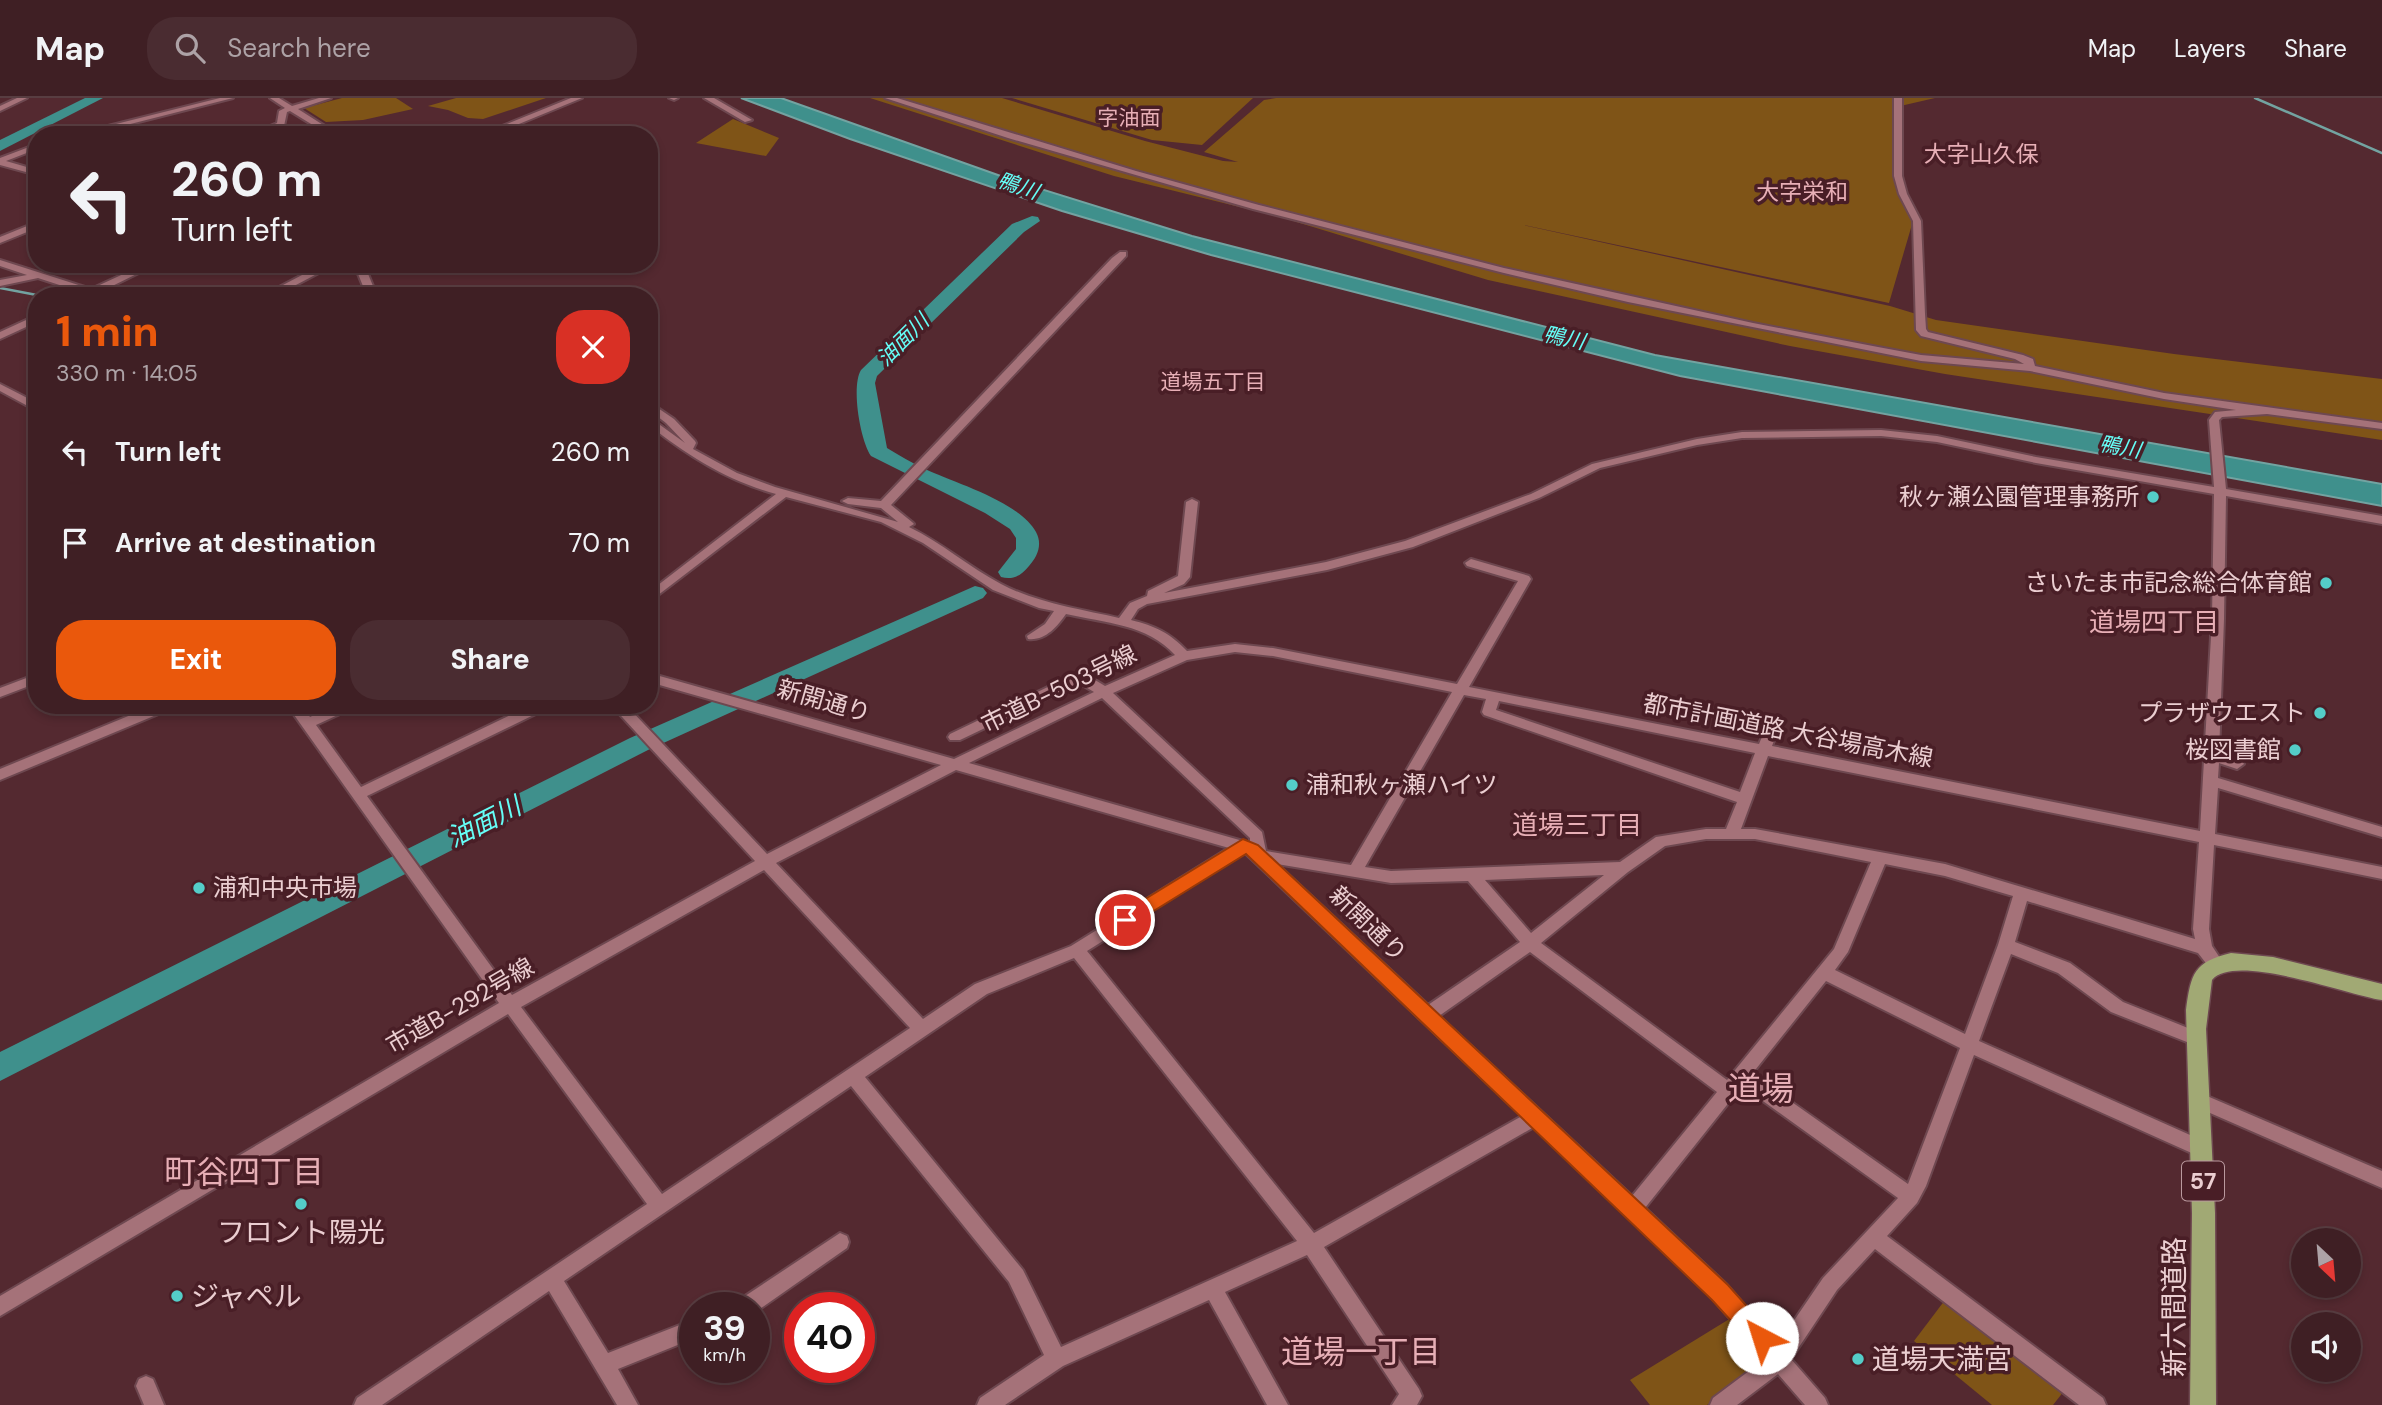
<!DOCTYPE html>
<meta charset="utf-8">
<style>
body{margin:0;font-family:"DM Sans","Noto Sans JP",sans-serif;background:#4a2c31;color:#f1f3f6;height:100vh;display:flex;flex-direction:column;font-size:26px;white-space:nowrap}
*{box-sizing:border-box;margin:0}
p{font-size:23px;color:#ada2a6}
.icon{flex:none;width:38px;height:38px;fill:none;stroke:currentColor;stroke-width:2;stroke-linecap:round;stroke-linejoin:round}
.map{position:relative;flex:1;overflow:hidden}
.details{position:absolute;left:28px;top:189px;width:630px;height:427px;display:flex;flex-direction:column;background:#3f1f24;border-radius:28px;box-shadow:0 4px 10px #0003,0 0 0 2px #583d41}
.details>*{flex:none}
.hud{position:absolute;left:28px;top:28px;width:630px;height:147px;border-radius:28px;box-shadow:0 4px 10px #0003,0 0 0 2px #583d41;background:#3f1f24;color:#f1f3f6;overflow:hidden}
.needle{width:46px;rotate:154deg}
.fabs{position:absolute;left:2291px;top:1130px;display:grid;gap:14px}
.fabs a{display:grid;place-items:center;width:70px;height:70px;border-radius:50%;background:#3f1f24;box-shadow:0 4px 10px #0003,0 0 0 2px #583d41;font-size:35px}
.speed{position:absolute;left:679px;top:1194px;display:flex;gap:14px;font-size:35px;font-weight:700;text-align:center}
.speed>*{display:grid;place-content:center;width:91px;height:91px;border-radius:50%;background:#3f1f24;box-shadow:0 4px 10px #0003,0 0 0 2px #583d41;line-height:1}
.speed small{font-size:18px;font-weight:400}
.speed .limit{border:10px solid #d22;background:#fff;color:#111}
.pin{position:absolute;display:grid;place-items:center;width:60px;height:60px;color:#fff;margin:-30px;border:4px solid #fff;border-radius:50%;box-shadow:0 2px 7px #0007}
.me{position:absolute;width:77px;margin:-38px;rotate:320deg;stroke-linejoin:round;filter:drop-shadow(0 0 5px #0008)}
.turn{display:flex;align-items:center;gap:24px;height:147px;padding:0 28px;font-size:32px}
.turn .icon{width:91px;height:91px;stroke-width:2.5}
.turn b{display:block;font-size:49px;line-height:60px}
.round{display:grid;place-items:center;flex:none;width:74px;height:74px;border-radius:28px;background:#4a2c31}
.headline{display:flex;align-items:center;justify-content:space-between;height:119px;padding:0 28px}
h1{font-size:42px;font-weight:800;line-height:52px;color:#ea580c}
.cta{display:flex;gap:14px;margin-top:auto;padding:14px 28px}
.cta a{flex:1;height:80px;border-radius:28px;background:#ea580c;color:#fff;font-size:28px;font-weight:800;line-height:80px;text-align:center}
.cta a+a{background:#4a2c31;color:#f1f3f6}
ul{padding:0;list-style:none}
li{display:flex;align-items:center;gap:21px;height:91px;padding:0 28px}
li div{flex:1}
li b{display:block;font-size:26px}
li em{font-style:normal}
header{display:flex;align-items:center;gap:42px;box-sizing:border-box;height:98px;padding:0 35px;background:#3f1f24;border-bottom:2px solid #583d41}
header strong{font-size:33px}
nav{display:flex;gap:38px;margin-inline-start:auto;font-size:24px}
.search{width:490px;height:63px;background:#4a2c31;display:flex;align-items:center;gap:18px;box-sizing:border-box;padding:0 24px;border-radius:28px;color:#ada2a6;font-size:26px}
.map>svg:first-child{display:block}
.green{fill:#7f5417}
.water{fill:#3f908c;stroke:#73a3a1;stroke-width:2}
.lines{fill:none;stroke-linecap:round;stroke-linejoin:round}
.stream{stroke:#73a3a1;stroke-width:2.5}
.river{fill:#3f908c;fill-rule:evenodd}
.minor-casing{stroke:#6e4850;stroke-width:4}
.major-casing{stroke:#6e4850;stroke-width:3}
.minor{fill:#a57279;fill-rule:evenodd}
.major{fill:#a1a974;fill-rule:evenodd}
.route{fill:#ea580c;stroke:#983908;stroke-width:2}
.poi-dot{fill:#54cdc8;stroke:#491e26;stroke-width:2.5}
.labels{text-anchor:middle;stroke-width:7;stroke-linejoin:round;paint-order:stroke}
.far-neighbourhood-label{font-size:21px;fill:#e7afb6;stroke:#491e26}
.far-water-label{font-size:21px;font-style:italic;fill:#65fef7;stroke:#491e26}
.far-quarter-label{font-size:23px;fill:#e7afb6;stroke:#491e26}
.shield{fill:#491e26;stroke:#ba999e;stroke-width:2}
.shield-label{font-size:23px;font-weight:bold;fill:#ebced1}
.poi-label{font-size:24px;fill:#ebced1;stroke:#491e26;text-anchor:end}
.street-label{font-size:24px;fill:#ebced1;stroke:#491e26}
.neighbourhood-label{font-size:26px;fill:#e7afb6;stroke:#491e26}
.water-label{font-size:26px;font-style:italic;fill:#65fef7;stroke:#491e26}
.near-poi-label{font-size:28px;fill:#ebced1;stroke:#491e26;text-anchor:start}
.near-street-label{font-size:28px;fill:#ebced1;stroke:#491e26}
.near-neighbourhood-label{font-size:32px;fill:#e7afb6;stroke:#491e26}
.near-quarter-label{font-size:33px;fill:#e7afb6;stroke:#491e26}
</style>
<header>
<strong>Map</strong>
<div class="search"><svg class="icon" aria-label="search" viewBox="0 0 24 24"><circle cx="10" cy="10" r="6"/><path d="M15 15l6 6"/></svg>Search here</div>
<nav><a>Map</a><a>Layers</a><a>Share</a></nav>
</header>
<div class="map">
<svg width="2382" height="1307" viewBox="0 0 2382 1307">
<rect width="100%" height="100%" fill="#542930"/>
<g class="green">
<path d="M 342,0 L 396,0 L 413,11 L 363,22 L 326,24 L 304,10 Z"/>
<path d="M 456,0 L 546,0 L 483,21 L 468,20 L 448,12 L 428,8 Z"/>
<path d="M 870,0 L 1002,0 L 1145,43 L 1223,63 L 1238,64 L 1204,54 L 1264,2 L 1276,0 L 1935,0 L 1896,9 L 1895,55 L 1913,123 L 1889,205 L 1496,121 L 1890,208 L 1936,222 L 2174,256 L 2382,281 L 2382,342 L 1945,276 L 1790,248 L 1488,182 L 1280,119 L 1114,78 Z"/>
<path d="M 1012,0 L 1253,0 L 1202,47 L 1152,42 Z"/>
<path d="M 733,21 L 779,40 L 766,58 L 696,45 Z"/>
<path d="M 1945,1202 L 2064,1293 L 2053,1307 L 1992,1307 L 1914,1243 Z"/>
<path d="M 1731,1220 L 1759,1254 L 1759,1270 L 1707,1307 L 1650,1307 L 1630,1282 Z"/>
</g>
<path class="water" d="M 741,0 L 781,0 L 1012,82 L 1192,138 L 1655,257 L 2382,386 L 2382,408 L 1680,278 L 1211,157 L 1062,113 L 850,41 Z"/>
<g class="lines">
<g class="stream">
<path d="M 2255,0 L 2382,55"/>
<path d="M 0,190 L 42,198"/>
</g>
<g class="river">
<path d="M 85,0 L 103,0 L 0,53 L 0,42 Z"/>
<path d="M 1032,118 L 1038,119 L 1040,123 L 1024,134 L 877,278 L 875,285 L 887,350 C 899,357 912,365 925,371 C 955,385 1020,404 1036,434 C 1043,447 1037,459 1029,468 C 1021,478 1013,482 1001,479 L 998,474 L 1016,451 L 1016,440 L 1010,431 L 985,415 L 871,358 C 860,342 851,288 861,272 L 1012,126 Z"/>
<path d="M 975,488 L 983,490 L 987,495 L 983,500 L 648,652 L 0,983 L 0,954 L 630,640 Z"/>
</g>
<defs>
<g id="minor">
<path d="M 17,0 L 27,0 L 0,13 L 0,8 Z"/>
<path d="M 220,0 L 233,0 L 87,37 L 72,37 Z"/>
<path d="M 270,0 L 279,0 L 292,8 L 319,0 L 331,0 L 298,11 L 339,37 L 329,37 L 290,13 L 287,14 L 284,28 L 262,37 L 250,37 L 277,25 L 279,13 L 285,10 Z"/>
<path d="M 571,0 L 582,0 L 492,37 L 480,37 Z"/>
<path d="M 669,0 L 678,0 L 674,2 Z"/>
<path d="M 704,0 L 714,0 L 752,22 L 745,24 Z"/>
<path d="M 885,0 L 897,0 L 1136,73 L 1259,107 L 1504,170 L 1753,225 L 1878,249 L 1921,257 L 2024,266 L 2015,261 L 1921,238 L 1916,232 L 1913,123 L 1899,96 L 1894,78 L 1894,0 L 1902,0 L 1902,78 L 1907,96 L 1921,123 L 1925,216 L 1926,231 L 1928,234 L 2023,257 L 2033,261 L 2035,268 L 2164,295 L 2382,325 L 2382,331 L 2267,316 L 2222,319 L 2219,322 L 2226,391 L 2382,418 L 2382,426 L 2226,398 L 2224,521 L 2219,655 L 2242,663 L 2244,666 L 2237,671 L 2219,665 L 2218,680 L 2382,729 L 2382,739 L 2218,690 L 2215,736 L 2382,769 L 2382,781 L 2214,747 L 2209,831 L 2212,848 L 2224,866 L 2222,871 C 2210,875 2205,863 2198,855 L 2027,803 L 2015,844 L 2070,865 L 2123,904 L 2203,936 L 2205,941 L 2203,946 L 2197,948 L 2111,914 L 2058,875 L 2011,856 L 1979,943 L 2208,1045 L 2211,1051 L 2208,1057 L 2202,1059 L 2196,1057 L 1974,957 L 1926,1088 L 1917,1105 L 1887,1138 L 2103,1300 L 2106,1307 L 2079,1307 L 1875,1151 L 1837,1192 L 1791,1261 L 1825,1300 L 1828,1307 L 1805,1307 L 1778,1276 L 1737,1307 L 1710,1307 L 1713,1300 L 1765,1261 L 1713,1201 L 1534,1029 L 1324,1149 L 1419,1291 L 1422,1298 L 1417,1307 L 1392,1307 L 1399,1296 L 1307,1157 L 1225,1194 L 1288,1307 L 1267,1307 L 1209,1202 L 1063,1268 L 1005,1307 L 977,1307 L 980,1300 L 1044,1257 L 1009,1184 L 851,988 L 564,1183 L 608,1255 L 695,1221 L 695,1240 L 618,1271 L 638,1307 L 617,1307 L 549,1193 L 382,1307 L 354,1307 L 357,1300 L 647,1106 L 508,916 L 0,1218 L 0,1198 L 499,905 L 287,607 L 301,607 L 310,619 L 336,607 L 355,607 L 353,610 L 316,627 L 361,689 L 531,607 L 550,607 L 548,610 L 367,698 L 512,897 L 755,763 L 611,607 L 626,607 L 767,756 L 941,667 L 649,584 L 649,575 L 954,661 L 1094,594 L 1079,585 L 960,642 L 950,642 L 948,639 L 950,636 L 1075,576 L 1085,576 L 1105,588 L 1175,557 C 1147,526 1105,525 1066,516 C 1057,529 1045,543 1028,541 L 1027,538 L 1045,526 L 1054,513 L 1039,510 L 993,492 L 923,445 L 881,424 L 786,399 L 649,504 L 649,494 L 776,396 C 728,383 688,358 649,327 L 649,319 L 685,345 L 666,325 L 649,312 L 649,304 L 674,321 L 695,343 L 696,345 L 693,351 L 737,375 L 775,389 L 898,424 L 881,410 L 848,406 L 842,403 L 848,400 L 881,403 L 1112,160 L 1120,154 L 1126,154 L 1126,158 L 891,407 L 912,424 L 914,426 L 909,429 C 942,445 969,469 1001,486 C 1037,505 1080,511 1119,520 L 1130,505 L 1147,498 L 1148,493 L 1178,478 L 1186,404 L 1192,401 L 1198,404 L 1190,479 L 1184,486 L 1164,495 L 1326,464 L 1405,443 L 1531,396 L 1592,366 L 1697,341 L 1742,334 L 1881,332 L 1937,338 L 2036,359 L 2214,389 L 2209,322 L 2215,314 L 2236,312 L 2164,301 L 2030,273 L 1921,263 L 1628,204 L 1504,175 L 1253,111 L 1008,40 ZM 1881,338 L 1937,344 L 2036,365 L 2214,396 L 2212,521 L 2200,733 L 1772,648 L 1778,632 L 1771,627 L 1766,629 L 1759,646 L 1469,589 L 1531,481 L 1529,478 L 1471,461 L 1465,465 L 1467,468 L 1518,483 L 1457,586 L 1273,550 L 1235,546 L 1187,553 C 1170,535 1155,528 1131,522 L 1138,511 L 1147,506 L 1327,472 L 1413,449 L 1539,400 L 1600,370 L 1697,347 L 1742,340 ZM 1235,554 L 1273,558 L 1452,594 L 1351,767 L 1266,753 L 1262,734 L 1113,595 L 1187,562 ZM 1464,597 L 1486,601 L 1482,614 L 1484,617 L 1737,704 L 1726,731 L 1706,731 L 1656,739 L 1620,764 L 1391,773 L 1365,769 ZM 1102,600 L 1250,740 L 1250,745 L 969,665 ZM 1499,603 L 1755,655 L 1740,694 L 1496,612 ZM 1768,658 L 2199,744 L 2193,831 L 2195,841 L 1945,766 L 1755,731 L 1741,731 ZM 956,672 L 1229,750 L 1071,848 L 975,886 L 923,921 L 776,765 ZM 1706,741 L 1755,741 L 1871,764 L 1834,851 L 1727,982 L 1541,845 L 1628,774 L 1665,748 ZM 1244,754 L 1522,1018 L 1314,1135 L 1087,853 ZM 1277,766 L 1391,785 L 1468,783 L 1520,844 L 1428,907 ZM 1885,766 L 1945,778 L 2013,798 L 1998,847 L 1965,936 L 1835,872 L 1848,854 ZM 764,772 L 910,930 L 662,1096 L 521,909 ZM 1604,777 L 1531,835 L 1485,782 ZM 1530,854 L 1717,994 L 1632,1098 L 1439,918 ZM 1074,860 L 1297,1143 L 1061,1249 L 1023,1172 L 865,979 L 987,896 ZM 1826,883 L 1960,950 L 1908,1086 L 1752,976 ZM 1742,988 L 1898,1100 L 1823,1180 L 1778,1246 L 1727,1187 L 1645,1110 Z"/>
<path d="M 37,46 L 37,51 L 6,63 L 37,72 L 37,77 L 0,67 L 0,60 Z"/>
<path d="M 37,124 L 37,130 L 0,145 L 0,139 Z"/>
<path d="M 0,162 L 91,191 L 145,166 L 157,166 L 100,194 L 108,198 L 84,198 L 84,195 L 38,180 L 0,188 L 0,182 L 27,177 L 0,168 Z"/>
<path d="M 323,166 L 332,168 L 275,198 L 262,198 Z"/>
<path d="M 354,166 L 364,166 L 377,198 L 367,198 Z"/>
<path d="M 37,217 L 37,224 L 0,241 L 0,234 Z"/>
<path d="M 0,286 L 37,305 L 37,313 L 0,293 Z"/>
<path d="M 37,576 L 37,585 L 0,599 L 0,590 Z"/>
<path d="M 155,607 L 175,607 L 173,610 L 0,682 L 0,671 Z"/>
<path d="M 2200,995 L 2382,1073 L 2382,1090 L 2194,1008 L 2191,1003 L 2194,998 Z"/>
<path d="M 840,1135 L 847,1138 L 849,1144 L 847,1150 L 754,1215 L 754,1209 L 736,1209 L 739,1202 Z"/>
<path d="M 146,1278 L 153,1281 L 164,1307 L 144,1307 L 136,1288 L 139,1281 Z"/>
</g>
<path id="major" d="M 2231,855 L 2273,859 L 2382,886 L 2382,902 C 2348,897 2235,854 2212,882 L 2206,931 L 2215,1115 L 2216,1307 L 2190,1307 L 2192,1115 L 2186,912 C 2191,875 2194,864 2231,855 Z"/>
</defs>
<use href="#minor" class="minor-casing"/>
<use href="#major" class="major-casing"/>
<use href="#minor" class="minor"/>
<use href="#major" class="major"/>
</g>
<path class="route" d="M 1243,741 L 1258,747 L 1728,1187 L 1769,1233 L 1773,1240 L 1769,1248 L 1762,1251 L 1754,1248 L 1712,1202 L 1246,756 L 1131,827 L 1119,827 L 1116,822 L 1119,817 Z"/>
<g class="poi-dot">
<circle cx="2153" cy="399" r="7"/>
<circle cx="2326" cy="485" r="7"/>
<circle cx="2320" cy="615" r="7"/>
<circle cx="2295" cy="652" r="7"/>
<circle cx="1292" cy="687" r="7"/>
<circle cx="199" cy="790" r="7"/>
<circle cx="301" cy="1106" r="7"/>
<circle cx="177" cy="1198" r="7"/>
<circle cx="1858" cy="1261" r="7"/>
</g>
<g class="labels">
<g class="far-neighbourhood-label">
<text x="1129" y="27">字油面</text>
<text x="1213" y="291">道場五丁目</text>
</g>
<g class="far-water-label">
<text transform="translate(1018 88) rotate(19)" y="7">鴨川</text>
<text transform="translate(1564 240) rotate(12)" y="7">鴨川</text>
<text transform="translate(903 242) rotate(-45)" y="7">油面川</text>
<text transform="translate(2120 349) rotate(10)" y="7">鴨川</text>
</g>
<g class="far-quarter-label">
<text x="1981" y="64">大字山久保</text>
<text x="1802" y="102">大字栄和</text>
</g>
<rect class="shield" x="2182" y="1063.5" width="42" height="39" rx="5"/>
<g class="shield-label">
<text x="2203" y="1091">57</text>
</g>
<g class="poi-label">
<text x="2139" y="407">秋ヶ瀬公園管理事務所</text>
<text x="2312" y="493">さいたま市記念総合体育館</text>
<text x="2306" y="623">プラザウエスト</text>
<text x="2281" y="660">桜図書館</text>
<text x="1306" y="695" text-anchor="start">浦和秋ヶ瀬ハイツ</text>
<text x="213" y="798" text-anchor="start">浦和中央市場</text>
</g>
<g class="street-label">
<text transform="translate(1059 591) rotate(-26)" y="8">市道B-503号線</text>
<text transform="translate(824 603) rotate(16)" y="8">新開通り</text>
<text transform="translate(1788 633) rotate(11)" y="8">都市計画道路 大谷場高木線</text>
<text transform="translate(1368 826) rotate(44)" y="8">新開通り</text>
<text transform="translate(460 908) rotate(-30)" y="8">市道B-292号線</text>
</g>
<g class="neighbourhood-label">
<text x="2154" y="533">道場四丁目</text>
<text x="1577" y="736">道場三丁目</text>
</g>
<g class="water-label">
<text transform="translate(484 724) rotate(-27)" y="9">油面川</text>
</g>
<g class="near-poi-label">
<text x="301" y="1144" text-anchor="middle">フロント陽光</text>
<text x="191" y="1208">ジャペル</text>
<text x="1872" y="1271">道場天満宮</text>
</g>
<g class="near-street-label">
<text transform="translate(2174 1209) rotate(-90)" y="10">新六間道路</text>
</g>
<g class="near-neighbourhood-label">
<text x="244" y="1085">町谷四丁目</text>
<text x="1361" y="1265">道場一丁目</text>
</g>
<g class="near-quarter-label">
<text x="1761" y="1002">道場</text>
</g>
</g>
</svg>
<div class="fabs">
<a><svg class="needle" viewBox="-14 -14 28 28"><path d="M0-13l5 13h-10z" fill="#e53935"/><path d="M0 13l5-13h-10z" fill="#ada2a6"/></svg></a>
<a><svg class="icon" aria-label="sound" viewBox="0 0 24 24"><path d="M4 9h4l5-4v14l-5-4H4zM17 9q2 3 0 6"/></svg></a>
</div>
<div class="speed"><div>39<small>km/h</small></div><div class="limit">40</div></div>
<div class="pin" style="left:1125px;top:822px;background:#d93025"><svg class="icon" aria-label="arrive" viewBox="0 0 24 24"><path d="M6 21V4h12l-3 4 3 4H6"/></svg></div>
<svg class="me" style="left:1762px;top:1240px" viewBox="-20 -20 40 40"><circle r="19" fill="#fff"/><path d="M0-13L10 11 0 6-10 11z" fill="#ea580c"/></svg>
<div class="hud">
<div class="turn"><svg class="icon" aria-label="left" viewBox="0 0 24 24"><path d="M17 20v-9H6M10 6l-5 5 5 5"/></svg><div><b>260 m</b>Turn left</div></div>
</div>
<section class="details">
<div class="headline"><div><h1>1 min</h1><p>330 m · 14:05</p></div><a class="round" style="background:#d93025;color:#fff"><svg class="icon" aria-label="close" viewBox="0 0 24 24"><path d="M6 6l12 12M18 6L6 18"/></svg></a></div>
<ul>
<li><svg class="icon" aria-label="left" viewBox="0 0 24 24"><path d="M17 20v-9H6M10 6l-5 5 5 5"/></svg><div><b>Turn left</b></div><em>260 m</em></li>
<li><svg class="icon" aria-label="arrive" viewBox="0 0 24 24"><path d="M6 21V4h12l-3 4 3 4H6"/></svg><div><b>Arrive at destination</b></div><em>70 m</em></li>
</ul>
<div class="cta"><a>Exit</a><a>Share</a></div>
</section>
</div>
